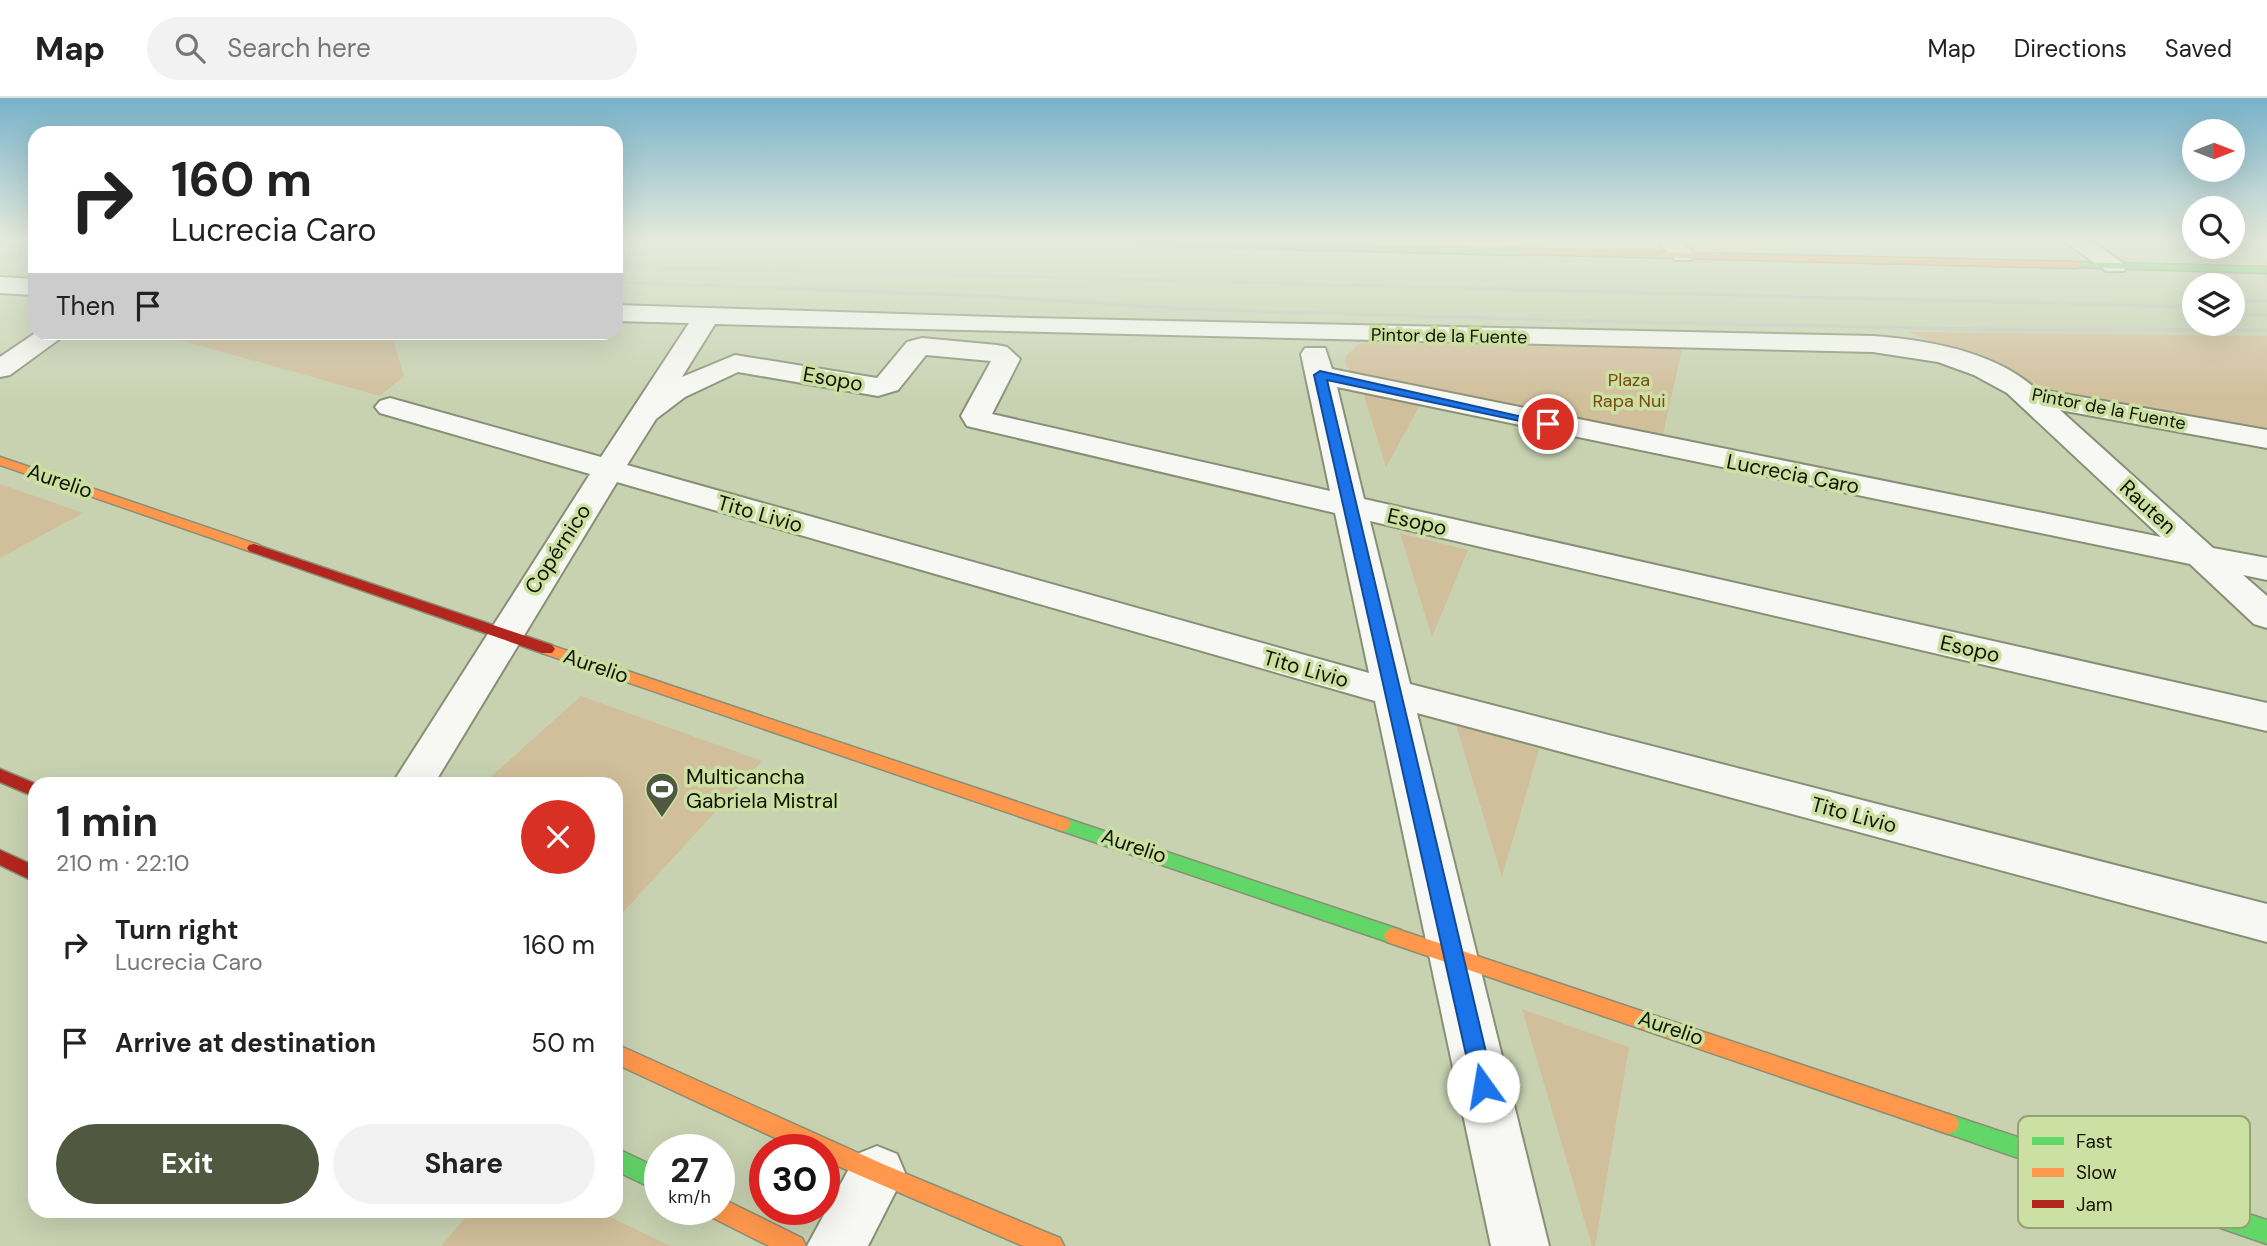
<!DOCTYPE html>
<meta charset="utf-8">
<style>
body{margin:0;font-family:"DM Sans",sans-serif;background:#f2f2f2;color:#222;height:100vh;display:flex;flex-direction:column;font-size:26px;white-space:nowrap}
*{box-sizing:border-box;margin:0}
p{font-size:23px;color:#767676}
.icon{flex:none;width:38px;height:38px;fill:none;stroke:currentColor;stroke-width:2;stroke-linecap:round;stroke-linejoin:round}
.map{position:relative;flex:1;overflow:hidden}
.sheet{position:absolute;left:28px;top:679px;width:595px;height:441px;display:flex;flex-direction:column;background:#fff;border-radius:21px;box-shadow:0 7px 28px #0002}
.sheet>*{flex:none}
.guide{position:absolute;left:28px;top:28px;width:595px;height:214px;border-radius:21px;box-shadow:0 7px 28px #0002;background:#fff;color:#222;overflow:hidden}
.needle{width:46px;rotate:90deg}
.buttons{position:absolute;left:2182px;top:21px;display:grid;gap:14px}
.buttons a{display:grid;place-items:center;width:63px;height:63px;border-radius:50%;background:#fff;box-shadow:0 7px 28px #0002;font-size:35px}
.speed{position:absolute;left:644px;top:1036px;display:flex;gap:14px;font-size:35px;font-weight:700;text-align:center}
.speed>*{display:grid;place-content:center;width:91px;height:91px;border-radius:50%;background:#fff;box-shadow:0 7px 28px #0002;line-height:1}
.speed small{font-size:18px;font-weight:400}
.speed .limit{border:10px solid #d22;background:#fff;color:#111}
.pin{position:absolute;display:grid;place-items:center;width:60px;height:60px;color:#fff;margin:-30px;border:4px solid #fff;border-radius:50%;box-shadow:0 2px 7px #0007}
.me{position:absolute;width:77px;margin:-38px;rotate:347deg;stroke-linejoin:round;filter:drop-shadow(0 0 5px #0008)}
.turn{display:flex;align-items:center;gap:24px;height:147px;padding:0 28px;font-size:32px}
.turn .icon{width:91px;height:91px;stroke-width:2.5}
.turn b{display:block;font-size:49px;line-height:60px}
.then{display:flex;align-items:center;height:66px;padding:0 28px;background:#0003;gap:14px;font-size:26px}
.round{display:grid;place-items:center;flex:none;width:74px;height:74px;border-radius:37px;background:#f2f2f2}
.overview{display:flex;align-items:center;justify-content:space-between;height:119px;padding:0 28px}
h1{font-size:42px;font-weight:700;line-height:52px}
.primary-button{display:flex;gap:14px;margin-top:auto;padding:14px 28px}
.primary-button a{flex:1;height:80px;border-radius:42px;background:#50583f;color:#fff;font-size:28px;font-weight:700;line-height:80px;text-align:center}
.primary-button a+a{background:#f2f2f2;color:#222}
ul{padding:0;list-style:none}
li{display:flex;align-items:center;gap:21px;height:98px;padding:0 28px}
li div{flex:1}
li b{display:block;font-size:26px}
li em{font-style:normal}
header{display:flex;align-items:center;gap:42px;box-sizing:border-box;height:98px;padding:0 35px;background:#fff;border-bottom:2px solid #e0e0e0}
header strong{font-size:33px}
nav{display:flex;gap:38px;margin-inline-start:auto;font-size:24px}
.search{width:490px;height:63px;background:#f2f2f2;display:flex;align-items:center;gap:18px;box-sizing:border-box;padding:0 24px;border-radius:38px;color:#767676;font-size:26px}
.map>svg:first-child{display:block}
.green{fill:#d1be9a}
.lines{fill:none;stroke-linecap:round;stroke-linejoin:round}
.street-casing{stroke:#888f76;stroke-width:4}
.fast-casing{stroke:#888f76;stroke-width:3}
.slow-casing{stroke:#888f76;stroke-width:3}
.jam-casing{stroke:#888f76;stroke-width:3}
.street{fill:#f7f8f3;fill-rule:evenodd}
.fast{fill:#63d668;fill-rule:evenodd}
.slow{fill:#ff974d;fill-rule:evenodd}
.jam{fill:#b3261e;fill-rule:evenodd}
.rail{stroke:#c3c6bc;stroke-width:3.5}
.route{fill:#1a73e8;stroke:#114b97;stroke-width:2}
.labels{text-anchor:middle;stroke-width:7;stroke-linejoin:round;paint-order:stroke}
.far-street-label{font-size:18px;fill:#101601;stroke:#cde0a3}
.far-park-label{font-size:18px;fill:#7a4811;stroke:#cde0a3}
.street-label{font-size:21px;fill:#101601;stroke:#cde0a3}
.poi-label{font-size:21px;fill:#101601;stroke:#cde0a3;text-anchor:start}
.key{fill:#cde0a3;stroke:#94a372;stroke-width:2}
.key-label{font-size:19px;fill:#101601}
</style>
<header>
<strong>Map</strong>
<div class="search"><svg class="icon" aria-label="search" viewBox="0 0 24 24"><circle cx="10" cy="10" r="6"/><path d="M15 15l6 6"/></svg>Search here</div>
<nav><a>Map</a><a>Directions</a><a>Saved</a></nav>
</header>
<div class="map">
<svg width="2267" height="1148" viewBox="0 0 2267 1148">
<rect width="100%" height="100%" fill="#c8d2b1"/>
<g class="green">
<path d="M 1908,234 L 2267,238 L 2267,333 L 2061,296 Z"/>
<path d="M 156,235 L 391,235 L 404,278 L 380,298 Z"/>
<path d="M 1371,244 L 1682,251 L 1662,341 L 1354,276 L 1346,268 L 1345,260 L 1358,246 Z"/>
<path d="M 1363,294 L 1420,307 L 1386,369 Z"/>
<path d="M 0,386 L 83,415 L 0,460 Z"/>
<path d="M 1400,435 L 1468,452 L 1432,539 Z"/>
<path d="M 581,598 L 762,663 L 616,822 L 616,686 L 483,686 Z"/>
<path d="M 1456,627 L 1539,651 L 1502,779 Z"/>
<path d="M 1522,911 L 1629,949 L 1595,1148 L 1592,1148 Z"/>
<path d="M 471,1113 L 598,1113 L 670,1148 L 441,1148 Z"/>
</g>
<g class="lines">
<defs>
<g id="street">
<path d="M 1658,144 L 1682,144 L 1695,157 L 1691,162 L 1675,162 Z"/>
<path d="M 2066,144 L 2093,144 L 2127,168 L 2124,173 L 2106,173 Z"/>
<path d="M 0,179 L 35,181 L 35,197 L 0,195 Z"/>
<path d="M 616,207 L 1028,220 L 1873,238 C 1927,242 1994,253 2036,291 L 2267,332 L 2267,350 L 2060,312 L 2213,450 L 2267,460 L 2267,482 L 2243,477 L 2267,498 L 2267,530 L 2254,526 L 2190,466 L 1337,289 L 1364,401 L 2267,605 L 2267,633 L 1370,423 L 1410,586 L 2267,806 L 2267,844 L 1417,615 L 1549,1148 L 1491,1148 L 1375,603 L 617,384 L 434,686 L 392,686 L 590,376 L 380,315 L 375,309 L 380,303 L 390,300 L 601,359 L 689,225 L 616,223 ZM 715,226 L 1873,254 L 1938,264 L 1974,277 L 2007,295 L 2161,439 L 1332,271 L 1325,250 L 1305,250 L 1301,256 L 1330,393 L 992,316 L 1020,261 L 1007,249 L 997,247 L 922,240 L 907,244 L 877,280 L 735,257 L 682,279 ZM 926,257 L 991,263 L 961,318 L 967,328 L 1335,415 L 1369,575 L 627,367 L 656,321 L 685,299 L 738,274 L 878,298 L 898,292 Z"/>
<path d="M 37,234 L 69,234 L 10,277 L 0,279 L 0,259 Z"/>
<path d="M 877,1048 L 897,1056 L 905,1075 L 868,1148 L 807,1148 L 857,1056 Z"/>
</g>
<g id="fast">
<path d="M 1137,144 L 1523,151 L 1528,154 L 1523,157 L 1141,147 Z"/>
<path d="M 2077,164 L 2267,169 L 2267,175 L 2073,169 L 2072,167 Z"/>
<path d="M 1062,719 L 1401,832 L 1404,838 L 1401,844 L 1394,846 L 1056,731 L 1053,726 L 1056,721 Z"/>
<path d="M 1948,1016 L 2267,1122 L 2267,1146 L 1940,1033 L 1937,1026 L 1940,1019 Z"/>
<path d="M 616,1050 L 660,1071 L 660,1094 L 616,1073 Z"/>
</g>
<g id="slow">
<path d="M 1523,151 L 2077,164 L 2082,167 L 2077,170 L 1520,156 L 1518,154 Z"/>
<path d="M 0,359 L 259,447 L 261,450 L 254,454 L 249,453 L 0,367 Z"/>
<path d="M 547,546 L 1068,721 L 1071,726 L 1068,731 L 1062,733 L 1056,731 L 542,555 L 539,551 L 542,547 Z"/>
<path d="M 1394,830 L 1948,1016 L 1956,1019 L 1959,1026 L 1956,1033 L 1948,1036 L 1387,844 L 1384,838 L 1387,832 Z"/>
<path d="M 616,946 L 885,1067 L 1060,1140 L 1064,1148 L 1023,1148 L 824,1062 L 824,1052 L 801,1052 L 616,966 Z"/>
<path d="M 719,1099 L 802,1140 L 806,1148 L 769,1148 L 711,1119 L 707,1111 L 719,1111 Z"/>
</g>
<g id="jam">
<path d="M 254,446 L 552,547 L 555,551 L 552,555 L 542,555 L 249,453 L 247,450 L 249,447 Z"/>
<path d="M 0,671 L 36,686 L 35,699 L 0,684 Z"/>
<path d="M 0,752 L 35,768 L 35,784 L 0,767 Z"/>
</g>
</defs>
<use href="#street" class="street-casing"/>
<use href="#fast" class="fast-casing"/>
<use href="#slow" class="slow-casing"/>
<use href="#jam" class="jam-casing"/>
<use href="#street" class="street"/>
<use href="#fast" class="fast"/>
<use href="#slow" class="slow"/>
<use href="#jam" class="jam"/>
<g class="rail">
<path d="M 0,146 L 35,148"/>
<path d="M 0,160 L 35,162"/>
<path d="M 616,168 L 2194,209"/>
<path d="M 616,184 L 985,198 L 1188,211 L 1586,223 L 2024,232 L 2267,232"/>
<path d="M 2233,203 L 2267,203"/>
<path d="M 2233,217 L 2267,217"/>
</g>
</g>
<linearGradient id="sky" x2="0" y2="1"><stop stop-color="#77b2c9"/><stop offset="0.47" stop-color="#e6ebdc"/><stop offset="1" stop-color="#e6ebdc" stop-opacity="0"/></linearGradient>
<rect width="2267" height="304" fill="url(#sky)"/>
<path class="route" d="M 1320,273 L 1554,326 L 1548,329 L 1327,282 L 1494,988 L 1491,996 L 1483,998 L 1476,996 L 1473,988 L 1314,277 Z"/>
<defs>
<symbol id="stadium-pin" viewBox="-11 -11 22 30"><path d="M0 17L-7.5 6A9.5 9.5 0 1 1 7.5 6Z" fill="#50583f" stroke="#cde0a3"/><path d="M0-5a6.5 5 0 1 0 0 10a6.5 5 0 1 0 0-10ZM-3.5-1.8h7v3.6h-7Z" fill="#fff"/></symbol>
</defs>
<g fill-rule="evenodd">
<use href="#stadium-pin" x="643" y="672" width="38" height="52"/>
</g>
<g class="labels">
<g class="far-street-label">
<text transform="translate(1449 238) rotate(1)" y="6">Pintor de la Fuente</text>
<text transform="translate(2109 311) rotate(11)" y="6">Pintor de la Fuente</text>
</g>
<g class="far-park-label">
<text x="1629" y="288">Plaza<tspan x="1629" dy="21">Rapa Nui</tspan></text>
</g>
<g class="street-label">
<text transform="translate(833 281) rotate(10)" y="7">Esopo</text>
<text transform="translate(1793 376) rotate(11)" y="7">Lucrecia Caro</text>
<text transform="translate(60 383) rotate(19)" y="7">Aurelio</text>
<text transform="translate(2148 409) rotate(43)" y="7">Rauten</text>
<text transform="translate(760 416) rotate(16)" y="7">Tito Livio</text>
<text transform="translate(1417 424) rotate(13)" y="7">Esopo</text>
<text transform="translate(558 451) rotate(-57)" y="7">Copérnico</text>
<text transform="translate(1970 551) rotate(13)" y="7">Esopo</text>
<text transform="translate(596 568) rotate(19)" y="7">Aurelio</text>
<text transform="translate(1306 571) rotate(16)" y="7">Tito Livio</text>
<text transform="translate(1854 717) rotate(15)" y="7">Tito Livio</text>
<text transform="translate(1134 748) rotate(19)" y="7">Aurelio</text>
<text transform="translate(1671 930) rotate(19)" y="7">Aurelio</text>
</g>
<g class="poi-label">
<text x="686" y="686">Multicancha<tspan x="686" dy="24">Gabriela Mistral</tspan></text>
</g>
</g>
<rect x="2018" y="1018" width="232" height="112" rx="10" class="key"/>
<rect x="2032" y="1039" width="32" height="8" fill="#63d668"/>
<rect x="2032" y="1070" width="32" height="9" fill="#ff974d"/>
<rect x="2032" y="1102" width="32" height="8" fill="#b3261e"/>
<g class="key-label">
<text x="2076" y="1050">Fast</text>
<text x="2076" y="1081">Slow</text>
<text x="2076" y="1113">Jam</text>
</g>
</svg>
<div class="buttons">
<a><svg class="needle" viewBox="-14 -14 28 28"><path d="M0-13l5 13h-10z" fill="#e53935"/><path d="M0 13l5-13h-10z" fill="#767676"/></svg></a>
<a><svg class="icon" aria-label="search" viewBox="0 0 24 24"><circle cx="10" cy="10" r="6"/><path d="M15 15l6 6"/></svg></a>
<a><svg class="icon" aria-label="layers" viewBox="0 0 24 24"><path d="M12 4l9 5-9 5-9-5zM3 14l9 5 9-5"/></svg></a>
</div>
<div class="speed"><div>27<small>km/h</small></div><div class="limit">30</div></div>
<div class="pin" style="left:1548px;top:326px;background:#d93025"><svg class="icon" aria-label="arrive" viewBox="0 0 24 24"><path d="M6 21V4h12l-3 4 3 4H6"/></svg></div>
<svg class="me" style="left:1483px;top:988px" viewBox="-20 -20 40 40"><circle r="19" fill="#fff"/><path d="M0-13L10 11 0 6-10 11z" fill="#1a73e8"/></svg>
<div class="guide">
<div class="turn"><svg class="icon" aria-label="right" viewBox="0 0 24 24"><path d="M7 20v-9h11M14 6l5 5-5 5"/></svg><div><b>160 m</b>Lucrecia Caro</div></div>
<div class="then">Then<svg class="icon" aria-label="arrive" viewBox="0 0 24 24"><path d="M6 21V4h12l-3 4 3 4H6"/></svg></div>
</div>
<section class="sheet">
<div class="overview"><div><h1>1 min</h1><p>210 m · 22:10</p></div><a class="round" style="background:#d93025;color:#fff"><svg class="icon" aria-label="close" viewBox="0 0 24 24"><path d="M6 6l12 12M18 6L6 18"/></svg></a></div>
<ul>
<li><svg class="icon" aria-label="right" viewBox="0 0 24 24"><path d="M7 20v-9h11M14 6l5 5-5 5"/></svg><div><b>Turn right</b><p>Lucrecia Caro</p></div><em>160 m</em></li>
<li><svg class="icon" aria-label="arrive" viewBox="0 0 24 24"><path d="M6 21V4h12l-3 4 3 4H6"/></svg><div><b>Arrive at destination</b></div><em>50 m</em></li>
</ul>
<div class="primary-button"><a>Exit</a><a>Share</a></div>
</section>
</div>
